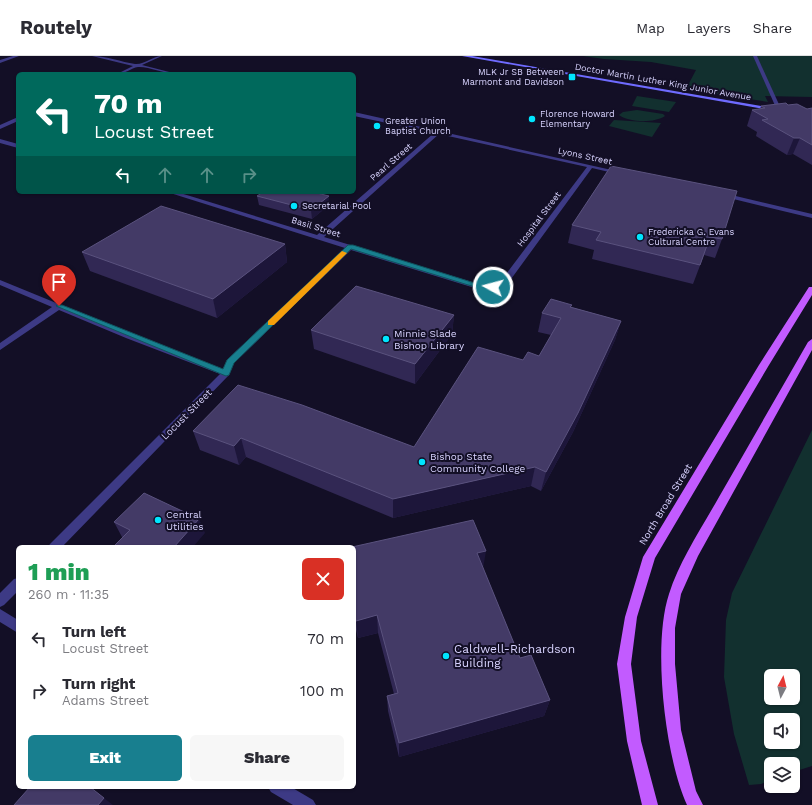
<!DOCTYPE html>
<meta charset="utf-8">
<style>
body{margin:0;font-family:"Work Sans",sans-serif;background:#f7f7f7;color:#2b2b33;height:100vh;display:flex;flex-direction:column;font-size:15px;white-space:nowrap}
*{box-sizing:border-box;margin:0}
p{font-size:13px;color:#7c7c81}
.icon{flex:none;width:22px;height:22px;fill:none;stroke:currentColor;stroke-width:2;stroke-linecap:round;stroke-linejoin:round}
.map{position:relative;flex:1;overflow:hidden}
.drawer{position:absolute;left:16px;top:489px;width:340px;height:244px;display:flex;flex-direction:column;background:#fff;border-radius:6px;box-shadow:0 1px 3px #0004}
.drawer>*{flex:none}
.banner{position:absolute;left:16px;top:16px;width:340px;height:122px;border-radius:6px;box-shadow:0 1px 3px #0004;background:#00695c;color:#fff;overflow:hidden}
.needle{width:26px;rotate:7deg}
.controls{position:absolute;left:764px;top:613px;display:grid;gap:8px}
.controls a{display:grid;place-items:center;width:36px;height:36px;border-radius:6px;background:#fff;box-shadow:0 1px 3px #0004;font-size:20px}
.pin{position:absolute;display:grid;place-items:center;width:34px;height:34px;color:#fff;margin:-41px -17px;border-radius:50% 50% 50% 0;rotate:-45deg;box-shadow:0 0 4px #0007}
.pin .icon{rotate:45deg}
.me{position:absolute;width:44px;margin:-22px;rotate:277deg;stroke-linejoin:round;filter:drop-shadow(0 0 3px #0008)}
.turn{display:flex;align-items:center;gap:14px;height:84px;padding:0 12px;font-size:18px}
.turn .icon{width:52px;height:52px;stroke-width:2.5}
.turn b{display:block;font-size:28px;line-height:34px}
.lanes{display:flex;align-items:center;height:38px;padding:0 12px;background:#0003;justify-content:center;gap:20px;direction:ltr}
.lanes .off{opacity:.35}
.round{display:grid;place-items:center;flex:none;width:42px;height:42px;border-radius:6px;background:#f7f7f7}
.overview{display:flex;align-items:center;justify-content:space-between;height:68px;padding:0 12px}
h1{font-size:24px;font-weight:800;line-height:30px;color:#1e9e55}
.button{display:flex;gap:8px;margin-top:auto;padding:8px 12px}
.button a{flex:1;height:46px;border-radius:6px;background:#187f8f;color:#fff;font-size:16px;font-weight:800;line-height:46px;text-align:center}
.button a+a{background:#f7f7f7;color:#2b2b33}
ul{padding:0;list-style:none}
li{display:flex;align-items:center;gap:12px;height:52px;padding:0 12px}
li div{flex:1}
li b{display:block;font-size:15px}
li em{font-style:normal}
header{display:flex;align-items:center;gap:24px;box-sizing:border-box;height:56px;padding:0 20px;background:#fff;border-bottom:1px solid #e1e1e2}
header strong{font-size:19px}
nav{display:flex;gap:22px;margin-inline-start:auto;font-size:14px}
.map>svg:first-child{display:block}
.green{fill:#12302f;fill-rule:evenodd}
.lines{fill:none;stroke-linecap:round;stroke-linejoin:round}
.minor{fill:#3d3a85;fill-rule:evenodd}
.tertiary{fill:#3d3a85;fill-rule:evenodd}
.secondary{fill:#6f6bff;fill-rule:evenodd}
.primary{fill:#c25bff;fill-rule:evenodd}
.wall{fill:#312854}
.shaded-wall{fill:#1d163a}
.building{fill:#433a66;stroke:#5a527e}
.route{fill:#187f8f;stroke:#10535d}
.slow{fill:#f59e0b}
.poi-dot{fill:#00e5ff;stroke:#130f26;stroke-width:1.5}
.labels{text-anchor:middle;stroke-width:4;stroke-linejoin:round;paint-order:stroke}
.far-poi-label{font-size:9px;fill:#d9d4ff;stroke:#130f26;text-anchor:start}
.far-street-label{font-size:9px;fill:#d9d4ff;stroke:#130f26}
.poi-label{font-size:10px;fill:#d9d4ff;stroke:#130f26;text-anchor:start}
.street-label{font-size:10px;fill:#d9d4ff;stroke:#130f26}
.near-poi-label{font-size:12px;fill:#d9d4ff;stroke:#130f26;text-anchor:start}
</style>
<header>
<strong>Routely</strong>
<nav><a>Map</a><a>Layers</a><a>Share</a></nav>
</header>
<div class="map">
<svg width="812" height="749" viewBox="0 0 812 749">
<rect width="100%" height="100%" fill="#130f26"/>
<g class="green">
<path d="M 583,0 L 812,0 L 812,41 L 765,40 L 768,46 L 686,33 L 696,14 L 651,6 L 604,3 Z"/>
<path d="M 637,40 L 676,46 L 669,56 L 632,50 Z"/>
<path d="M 637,54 L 663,58 L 665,60 C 655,67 630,67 619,59 L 623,56 Z"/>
<path d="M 614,64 L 661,67 L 652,81 L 609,70 Z"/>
<path d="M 812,374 L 812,710 L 793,716 L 793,708 L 771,708 L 771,724 L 761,728 L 749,729 L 734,678 L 724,621 L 726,564 L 732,537 ZM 771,620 L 793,620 L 793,642 L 771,642 ZM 771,664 L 793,664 L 793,686 L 771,686 Z"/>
</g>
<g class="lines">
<g class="minor">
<path d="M 13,0 L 19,0 L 0,7 L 0,4 Z"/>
<path d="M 92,0 C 107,0 121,6 135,8 C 144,9 153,0 162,0 L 142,9 L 177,18 C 165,18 147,10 138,11 C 131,12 125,18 117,18 L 133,10 Z"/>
<path d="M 753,0 L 757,0 L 782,55 L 777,54 Z"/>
<path d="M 354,56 L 625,117 L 622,119 L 592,112 L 506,230 L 493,233 L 478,233 L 351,194 L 234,307 L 229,319 L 62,491 L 48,491 L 50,488 L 220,318 L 126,282 L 59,254 L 0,294 L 0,287 L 52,251 L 0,229 L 0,224 L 132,278 L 223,313 L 227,304 L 345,192 L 167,136 L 177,136 L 317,179 L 434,77 L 354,60 ZM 439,78 L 587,111 L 500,226 L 493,229 L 482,229 L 324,181 Z"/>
<path d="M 18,61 L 18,65 L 0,73 L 0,69 Z"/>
<path d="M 0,83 L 18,88 L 18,92 L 0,87 Z"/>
<path d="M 723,137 L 812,158 L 812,162 L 721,140 L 720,139 Z"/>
<path d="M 18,522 L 18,535 L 4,549 L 0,551 L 0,537 L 14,523 Z"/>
</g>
<g class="tertiary">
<path d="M 0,553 L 18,564 L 18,577 L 0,566 Z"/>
<path d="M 268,731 L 291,731 L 313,744 L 316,749 L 293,749 L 271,736 Z"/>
</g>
<path class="secondary" d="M 462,0 L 472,0 L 778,53 L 775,55 Z"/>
<g class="primary">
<path d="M 809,231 L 812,231 L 812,239 L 769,309 L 655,502 L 637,561 L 631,608 L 641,685 L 658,749 L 642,749 L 627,685 L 617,608 L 625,561 L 643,501 L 759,309 Z"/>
<path d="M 812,283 L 812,294 L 698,500 L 681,538 L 675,572 L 675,608 L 681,674 L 696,735 L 703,749 L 687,749 C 665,701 652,589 669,538 C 679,506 702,471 719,441 C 749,389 778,338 808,286 Z"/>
</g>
</g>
<g class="wall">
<path d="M 788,49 L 807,53 L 812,52 L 812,109 L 793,98 L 787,99 L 756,80 L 757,76 L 747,70 L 752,54 L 760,53 L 761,50 Z"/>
<path d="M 611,110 L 722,183 L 715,202 L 704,199 L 693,228 L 592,203 L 594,194 L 568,187 L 572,169 Z"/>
<path d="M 257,140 L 329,140 L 329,149 L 312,163 L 259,149 Z"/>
<path d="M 285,188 L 287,206 L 217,262 L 90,215 L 82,196 Z"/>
<path d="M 572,249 L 571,251 L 621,265 L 615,284 L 573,376 L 541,435 L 531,430 L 393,462 L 246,401 L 239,409 L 200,394 L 193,375 L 414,391 L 523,304 L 539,300 L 551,279 L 538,276 L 542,257 Z"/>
<path d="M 454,259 L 452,278 L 415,328 L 314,293 L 311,274 Z"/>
<path d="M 114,466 L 205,477 L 123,481 L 122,481 Z"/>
<path d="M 354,491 L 483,512 L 520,602 L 550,644 L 544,660 L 399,701 L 388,655 L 387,640 L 394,638 L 378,577 L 358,582 L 354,566 Z"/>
</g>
<g class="shaded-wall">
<path d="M 794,82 L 800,82 L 793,98 L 787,99 Z"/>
<path d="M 329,140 L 329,149 L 312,163 L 311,154 Z"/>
<path d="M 285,188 L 287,206 L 217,262 L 213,243 Z"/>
<path d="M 454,259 L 452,278 L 415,328 L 415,308 Z"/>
<path d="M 621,265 L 615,284 L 573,376 L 541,435 L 546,416 Z"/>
<path d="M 241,382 L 246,401 L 239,409 L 234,390 Z"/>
<path d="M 535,411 L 531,430 L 393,462 L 393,443 Z"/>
<path d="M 199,463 L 205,477 L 193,491 L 174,491 Z"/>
<path d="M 486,495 L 483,513 L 477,497 Z"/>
<path d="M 377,559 L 378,577 L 358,582 L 356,565 Z"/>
<path d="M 550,644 L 544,660 L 399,701 L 399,687 Z"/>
<path d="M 104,742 L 113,749 L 98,749 Z"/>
</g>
<g class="building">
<path d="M 786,47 L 788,49 L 797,48 L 807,53 L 812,52 L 812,89 L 800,82 L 794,82 L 762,64 L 768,63 L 752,54 L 765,52 L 761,50 Z"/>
<path d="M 611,110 L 737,135 L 722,183 L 710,181 L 700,209 L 596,184 L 601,176 L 572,169 Z"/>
<path d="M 263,136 L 313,136 L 329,140 L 311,154 L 257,140 Z"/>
<path d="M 161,150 L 285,188 L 213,243 L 82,196 Z"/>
<path d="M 356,230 L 454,259 L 415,308 L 311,274 Z"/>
<path d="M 551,243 L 572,249 L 570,251 L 621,265 L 578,357 L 546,416 L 535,411 L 393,443 L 241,382 L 234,390 L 193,375 L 238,329 L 302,349 L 414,391 L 478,291 L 523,304 L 528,296 L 539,300 L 561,262 L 542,257 Z"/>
<path d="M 144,437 L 199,463 L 174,491 L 113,491 L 130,474 L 114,466 Z"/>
<path d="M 473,464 L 486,495 L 477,497 L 520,602 L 531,599 L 550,644 L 399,687 L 387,640 L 398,637 L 377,559 L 356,565 L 354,557 L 354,491 L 352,491 Z"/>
<path d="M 30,731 L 90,731 L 104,742 L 98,749 L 14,749 Z"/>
</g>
<path class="route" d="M 348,189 L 353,189 L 481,229 L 493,229 L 496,231 L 493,233 L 478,232 L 351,193 L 234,307 L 229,319 L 226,320 L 56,250 L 57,249 L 62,249 L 223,313 L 227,304 Z"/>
<path class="slow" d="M 342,195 L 347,197 L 274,269 L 268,269 L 268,265 Z"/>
<g class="poi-dot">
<rect x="568" y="17" width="8" height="8" rx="2"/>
<circle cx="532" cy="63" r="4"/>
<circle cx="377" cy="70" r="4"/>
<circle cx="294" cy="150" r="4"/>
<circle cx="640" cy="181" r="4"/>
<circle cx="386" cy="283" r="4"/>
<circle cx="422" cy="406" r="4"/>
<circle cx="158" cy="464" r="4"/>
<circle cx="446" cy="600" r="4"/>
</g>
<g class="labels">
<g class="far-poi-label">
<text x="564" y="19" text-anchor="end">MLK Jr SB Between<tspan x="564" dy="10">Marmont and Davidson</tspan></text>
<text x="540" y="61">Florence Howard<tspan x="540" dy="10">Elementary</tspan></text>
<text x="385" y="68">Greater Union<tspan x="385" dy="10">Baptist Church</tspan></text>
<text x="302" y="153">Secretarial Pool</text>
<text x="648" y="179">Fredericka G. Evans<tspan x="648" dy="10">Cultural Centre</tspan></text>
</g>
<g class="far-street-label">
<text transform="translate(663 26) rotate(10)" y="3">Doctor Martin Luther King Junior Avenue</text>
<text transform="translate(585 100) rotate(12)" y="3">Lyons Street</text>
<text transform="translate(391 106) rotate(-41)" y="3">Pearl Street</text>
<text transform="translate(539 163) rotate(-53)" y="3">Hospital Street</text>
<text transform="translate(316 171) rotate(17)" y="3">Basil Street</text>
</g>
<g class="poi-label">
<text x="394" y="281">Minnie Slade<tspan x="394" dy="12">Bishop Library</tspan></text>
<text x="430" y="404">Bishop State<tspan x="430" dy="12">Community College</tspan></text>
<text x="166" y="462">Central<tspan x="166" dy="12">Utilities</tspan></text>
</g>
<g class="street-label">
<text transform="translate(186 358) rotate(-45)" y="4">Locust Street</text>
<text transform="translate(665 448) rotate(-59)" y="4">North Broad Street</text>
</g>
<g class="near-poi-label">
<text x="454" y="597">Caldwell-Richardson<tspan x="454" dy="14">Building</tspan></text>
</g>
</g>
</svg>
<div class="controls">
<a><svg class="needle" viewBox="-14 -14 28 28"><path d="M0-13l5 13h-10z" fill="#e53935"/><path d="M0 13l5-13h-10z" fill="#7c7c81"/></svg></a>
<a><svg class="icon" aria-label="sound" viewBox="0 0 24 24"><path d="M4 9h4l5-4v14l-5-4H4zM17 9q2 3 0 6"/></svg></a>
<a><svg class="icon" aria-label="layers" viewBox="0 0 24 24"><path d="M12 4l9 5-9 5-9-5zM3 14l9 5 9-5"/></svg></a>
</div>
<div class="pin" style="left:59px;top:250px;background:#d93025"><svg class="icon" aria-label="arrive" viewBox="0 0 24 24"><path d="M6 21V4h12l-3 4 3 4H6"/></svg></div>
<svg class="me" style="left:493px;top:231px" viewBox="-20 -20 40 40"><circle r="17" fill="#187f8f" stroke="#fff" stroke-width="3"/><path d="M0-11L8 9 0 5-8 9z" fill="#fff"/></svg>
<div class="banner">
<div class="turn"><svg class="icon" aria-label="left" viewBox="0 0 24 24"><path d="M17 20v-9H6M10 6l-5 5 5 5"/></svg><div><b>70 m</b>Locust Street</div></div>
<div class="lanes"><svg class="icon" aria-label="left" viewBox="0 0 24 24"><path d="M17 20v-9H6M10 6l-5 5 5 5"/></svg><svg class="icon off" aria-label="ahead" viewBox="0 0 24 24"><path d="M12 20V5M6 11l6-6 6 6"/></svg><svg class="icon off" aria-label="ahead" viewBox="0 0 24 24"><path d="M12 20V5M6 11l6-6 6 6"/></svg><svg class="icon off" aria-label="right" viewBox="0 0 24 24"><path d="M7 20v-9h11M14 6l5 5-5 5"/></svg></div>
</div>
<section class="drawer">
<div class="overview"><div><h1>1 min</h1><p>260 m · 11:35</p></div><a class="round" style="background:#d93025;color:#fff"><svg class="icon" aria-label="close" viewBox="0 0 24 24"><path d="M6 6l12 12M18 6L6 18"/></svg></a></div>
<ul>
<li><svg class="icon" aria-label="left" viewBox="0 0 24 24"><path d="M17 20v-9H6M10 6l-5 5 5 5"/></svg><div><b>Turn left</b><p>Locust Street</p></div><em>70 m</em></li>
<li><svg class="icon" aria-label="right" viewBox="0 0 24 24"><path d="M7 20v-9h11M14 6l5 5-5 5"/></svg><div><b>Turn right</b><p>Adams Street</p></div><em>100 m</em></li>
</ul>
<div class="button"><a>Exit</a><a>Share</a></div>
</section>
</div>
